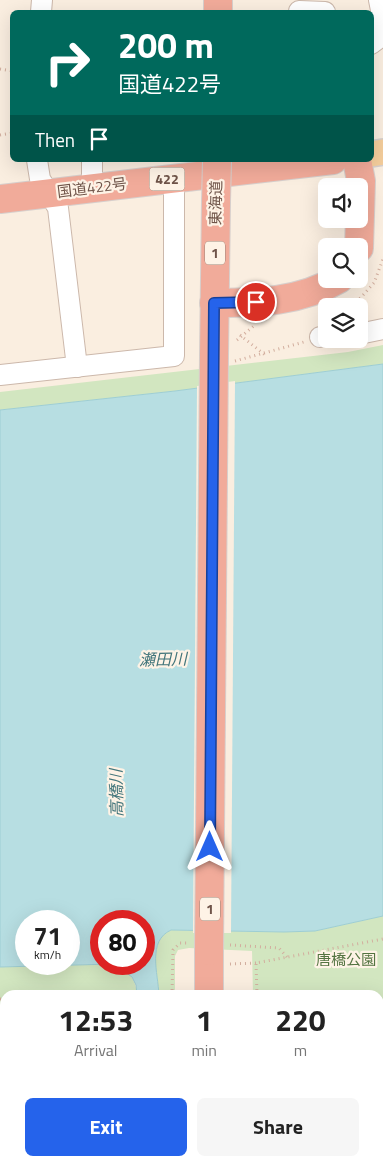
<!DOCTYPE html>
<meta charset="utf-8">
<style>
body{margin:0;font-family:"Titillium Web","Noto Sans JP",sans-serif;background:#f6f6f6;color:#222;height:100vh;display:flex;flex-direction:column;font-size:19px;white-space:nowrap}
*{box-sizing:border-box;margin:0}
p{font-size:16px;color:#767676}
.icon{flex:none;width:28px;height:28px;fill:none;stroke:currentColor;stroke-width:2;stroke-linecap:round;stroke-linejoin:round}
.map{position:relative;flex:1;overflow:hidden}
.side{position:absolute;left:0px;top:990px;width:384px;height:176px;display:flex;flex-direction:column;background:#fff;border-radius:15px 15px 0 0;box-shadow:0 5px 20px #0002}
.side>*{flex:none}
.top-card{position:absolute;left:10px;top:10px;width:364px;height:152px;border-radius:8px;box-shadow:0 5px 20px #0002;background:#00695c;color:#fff;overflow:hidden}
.buttons{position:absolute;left:318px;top:178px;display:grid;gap:10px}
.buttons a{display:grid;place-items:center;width:50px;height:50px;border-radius:8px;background:#fff;box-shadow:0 5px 20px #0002;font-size:25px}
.speed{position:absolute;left:15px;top:910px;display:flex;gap:10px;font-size:25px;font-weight:700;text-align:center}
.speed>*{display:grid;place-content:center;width:65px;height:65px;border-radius:50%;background:#fff;box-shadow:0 5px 20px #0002;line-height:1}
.speed small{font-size:12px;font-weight:400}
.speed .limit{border:8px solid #d22;background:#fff;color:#111}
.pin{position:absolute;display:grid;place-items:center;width:42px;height:42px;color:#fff;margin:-21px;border:2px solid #fff;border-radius:50%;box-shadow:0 1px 5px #0007}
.me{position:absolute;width:55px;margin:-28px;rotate:0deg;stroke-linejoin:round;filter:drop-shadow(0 0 4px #0008)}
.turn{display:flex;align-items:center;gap:18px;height:105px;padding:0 25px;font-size:22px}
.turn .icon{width:65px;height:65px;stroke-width:2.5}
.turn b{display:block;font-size:35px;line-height:42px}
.then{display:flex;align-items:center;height:48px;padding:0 25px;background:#0003;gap:10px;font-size:19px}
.eta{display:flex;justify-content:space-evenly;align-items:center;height:85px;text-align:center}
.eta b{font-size:30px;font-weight:700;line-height:35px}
.primary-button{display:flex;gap:10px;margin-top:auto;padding:10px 25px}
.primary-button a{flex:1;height:58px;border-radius:8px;background:#2563eb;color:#fff;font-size:20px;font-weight:700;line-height:58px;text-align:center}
.primary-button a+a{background:#f6f6f6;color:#222}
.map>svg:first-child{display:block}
.commercial{fill:#faddd4}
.green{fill:#d2e6c0}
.water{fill:#b7dee2;stroke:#9eced3;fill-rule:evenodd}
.pier{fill:#faeee0}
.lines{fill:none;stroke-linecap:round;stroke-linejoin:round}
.river{stroke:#b7dee2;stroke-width:32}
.minor-casing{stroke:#ccb8ab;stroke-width:22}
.major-casing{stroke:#d7cfcc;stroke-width:28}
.highway-casing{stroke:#d7cfcc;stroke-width:30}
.path{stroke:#d2ae9e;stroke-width:3;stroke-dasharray:1 4;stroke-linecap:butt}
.minor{stroke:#fff;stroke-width:20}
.major{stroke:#f5ce9c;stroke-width:25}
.highway{stroke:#f1ab9a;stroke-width:28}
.highway-bridge-casing{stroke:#d7cfcc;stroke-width:30;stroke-linecap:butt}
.highway-bridge{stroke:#f1ab9a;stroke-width:28}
.route-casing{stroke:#184099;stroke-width:12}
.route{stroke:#2563eb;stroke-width:9}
.labels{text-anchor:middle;stroke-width:4.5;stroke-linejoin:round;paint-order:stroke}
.shield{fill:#fef3e6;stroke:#9a8478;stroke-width:1}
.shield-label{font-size:14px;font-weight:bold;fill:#6f5449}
.street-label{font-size:15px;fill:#6f5449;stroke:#fef3e6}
.park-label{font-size:15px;fill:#547442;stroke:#fef3e6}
.water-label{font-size:16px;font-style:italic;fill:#42757b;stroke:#fef3e6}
</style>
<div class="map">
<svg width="383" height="1166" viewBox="0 0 383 1166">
<rect width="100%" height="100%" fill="#faeee0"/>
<path class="commercial" d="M 0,1141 L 5,1142 L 5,1161 L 140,1161 L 141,1166 L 0,1166 Z"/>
<g class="green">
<path d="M 383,345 L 383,364 L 175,391 L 0,410 L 0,392 L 348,352 Z"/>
<path d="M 383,916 L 383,1115 L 379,1115 L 379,995 L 253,995 L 252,951 L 189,948 L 178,950 L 175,956 L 175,995 L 159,995 C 158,973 147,941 171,930 L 284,932 L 315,931 Z"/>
<path d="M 114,964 C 128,971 136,978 137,995 L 5,995 L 5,1090 L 0,1090 L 0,967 Z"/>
</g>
<path class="water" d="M 383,364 L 383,916 L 315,931 L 284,932 L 171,930 C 147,941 158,973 159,995 L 137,995 L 136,985 L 132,977 L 114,964 L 0,967 L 0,410 L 175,391 ZM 26,921 L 69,921 L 69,964 L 26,964 ZM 101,921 L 144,921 L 144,964 L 101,964 Z"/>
<path class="pier" d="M 235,381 L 231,933 L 193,933 L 197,386 Z"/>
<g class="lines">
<path class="river" d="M 160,1161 L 161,1166"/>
<defs>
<g id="minor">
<path d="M 379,0 L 383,20"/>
<path d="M 299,11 L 325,12"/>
<path d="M 41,12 L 42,0"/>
<path d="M 371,44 L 379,38 L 383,25"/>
<path d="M 37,160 L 40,179 L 58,208 L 77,367"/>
<path d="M 92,188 L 92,160"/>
<path d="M 359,334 L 383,329"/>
<path d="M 320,337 L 326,336"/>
<path d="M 0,375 L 174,356 L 174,178"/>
<path d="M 143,1161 L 144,1166"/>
</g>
<g id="major">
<path d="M 371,154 L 383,152"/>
<path d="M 0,1111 L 5,1111"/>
<path d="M 379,1140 L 383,1140"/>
</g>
<g id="highway">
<path d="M 357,160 L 361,181 L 359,248"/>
<path d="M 0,199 L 333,160"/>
<path d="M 214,303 C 258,303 300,302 339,279"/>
<path d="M 214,356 L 216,202"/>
<path d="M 209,995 L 209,951"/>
<path d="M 208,1166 L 208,1161"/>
</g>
</defs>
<use href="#minor" class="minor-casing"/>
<use href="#major" class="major-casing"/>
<use href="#highway" class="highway-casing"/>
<g class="path">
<path d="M 0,69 L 12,71"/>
<path d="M 0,135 L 12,133"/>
<path d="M 353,306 L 374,283 L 383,259"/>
<path d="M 240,335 L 265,355"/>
<path d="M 237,340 L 255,325"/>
<path d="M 235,361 L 304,342"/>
<path d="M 230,945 L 279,948 L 287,957"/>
<path d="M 230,964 L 256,963"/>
<path d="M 172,995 L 173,950 L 180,943 L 188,943"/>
<path d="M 257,995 L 256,963 L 383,939"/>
<path d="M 0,999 L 5,999"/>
</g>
<use href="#minor" class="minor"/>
<use href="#major" class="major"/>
<use href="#highway" class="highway"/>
<defs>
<g id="highway-bridge">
<path d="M 218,12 L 218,0"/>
<path d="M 216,202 L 217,160"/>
<path d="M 209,951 L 214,356"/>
</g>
</defs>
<use href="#highway-bridge" class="highway-bridge-casing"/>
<use href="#highway-bridge" class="highway-bridge"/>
</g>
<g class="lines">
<defs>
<path id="route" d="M 210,847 L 214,303 L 256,302"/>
</defs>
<use href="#route" class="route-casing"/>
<use href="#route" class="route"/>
</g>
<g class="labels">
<g class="shield">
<rect x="149.5" y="167.5" width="35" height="23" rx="4"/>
<rect x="205" y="241.5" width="20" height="23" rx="4"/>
<rect x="200" y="897.5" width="20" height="23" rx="4"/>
</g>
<g class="shield-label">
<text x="167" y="184">422</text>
<text x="215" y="258">1</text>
<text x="210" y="914">1</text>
</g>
<g class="street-label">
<text transform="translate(92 188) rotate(-7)" y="5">国道422号</text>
<text transform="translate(216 203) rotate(-89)" y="5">東海道</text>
</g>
<g class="park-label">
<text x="346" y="965">唐橋公園</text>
</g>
<g class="water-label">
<text transform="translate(163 659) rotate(-1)" y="6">瀬田川</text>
<text transform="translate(116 793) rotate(-91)" y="6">高橋川</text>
</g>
</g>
</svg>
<div class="buttons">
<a><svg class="icon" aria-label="sound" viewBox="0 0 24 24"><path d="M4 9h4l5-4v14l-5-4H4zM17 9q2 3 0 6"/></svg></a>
<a><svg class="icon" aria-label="search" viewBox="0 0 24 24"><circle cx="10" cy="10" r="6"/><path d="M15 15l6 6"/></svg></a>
<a><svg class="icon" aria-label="layers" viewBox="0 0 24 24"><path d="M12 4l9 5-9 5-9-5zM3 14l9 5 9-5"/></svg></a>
</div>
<div class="speed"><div>71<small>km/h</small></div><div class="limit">80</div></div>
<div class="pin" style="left:256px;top:302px;background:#d93025"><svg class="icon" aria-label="arrive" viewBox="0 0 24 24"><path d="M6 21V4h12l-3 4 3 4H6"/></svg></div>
<svg class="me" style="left:210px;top:847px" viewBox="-20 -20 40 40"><path d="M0-17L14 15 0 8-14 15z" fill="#2563eb" stroke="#fff" stroke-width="4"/></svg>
<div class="top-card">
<div class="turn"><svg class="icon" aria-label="right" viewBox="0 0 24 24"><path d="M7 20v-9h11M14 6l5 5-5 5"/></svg><div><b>200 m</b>国道422号</div></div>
<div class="then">Then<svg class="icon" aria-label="arrive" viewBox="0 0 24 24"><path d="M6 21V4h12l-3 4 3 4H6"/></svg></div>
</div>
<section class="side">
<div class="eta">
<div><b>12:53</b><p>Arrival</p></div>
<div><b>1</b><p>min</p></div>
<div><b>220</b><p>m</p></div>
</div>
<div class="primary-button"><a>Exit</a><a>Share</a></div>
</section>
</div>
